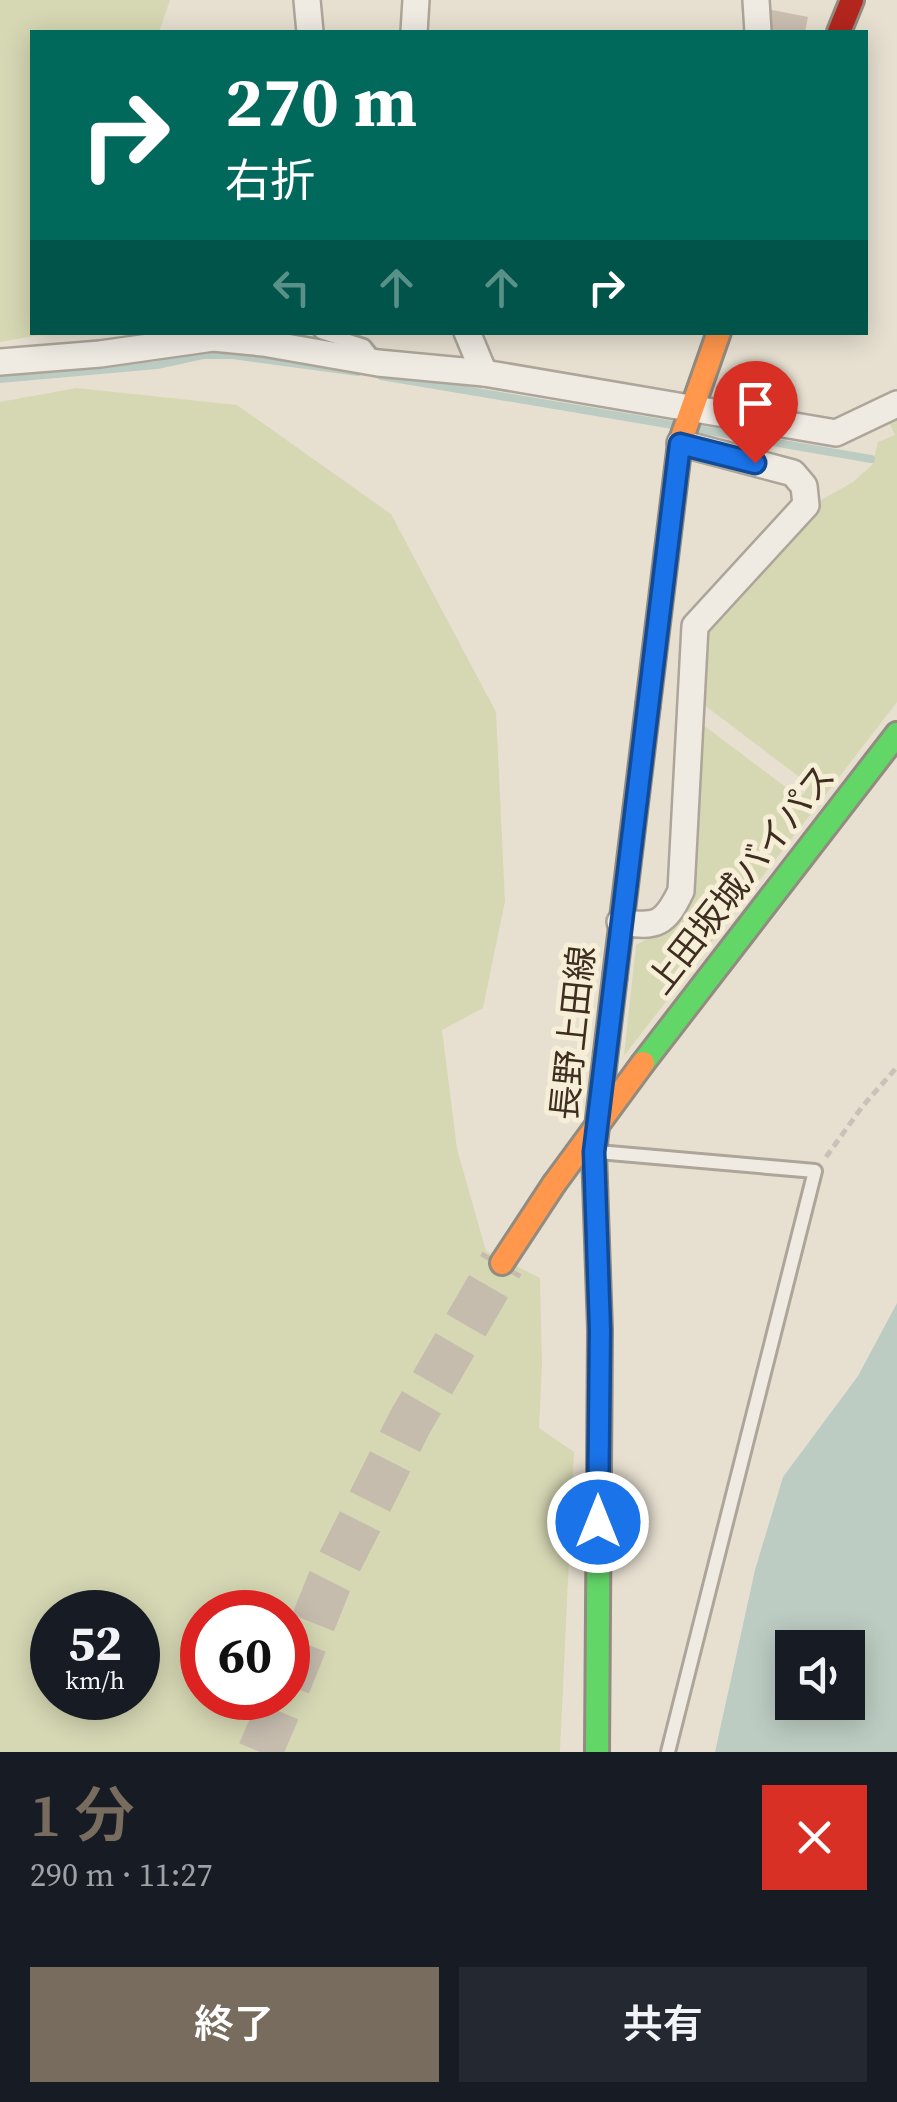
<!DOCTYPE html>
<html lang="ja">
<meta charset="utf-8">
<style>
body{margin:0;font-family:"Source Serif 4","Noto Sans JP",serif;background:#242831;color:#f1f3f6;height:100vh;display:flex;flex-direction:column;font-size:38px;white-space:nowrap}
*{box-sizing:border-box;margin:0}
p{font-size:32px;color:#9ea1a6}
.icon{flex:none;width:55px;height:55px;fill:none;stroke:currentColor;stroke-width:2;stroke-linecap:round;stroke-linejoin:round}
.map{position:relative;height:1752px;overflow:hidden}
.drawer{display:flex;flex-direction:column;background:#171b24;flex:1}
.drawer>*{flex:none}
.banner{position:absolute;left:30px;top:30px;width:838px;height:305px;border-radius:0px;box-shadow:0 5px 25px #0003;background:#00695c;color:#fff;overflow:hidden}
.controls{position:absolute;left:775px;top:1630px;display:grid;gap:20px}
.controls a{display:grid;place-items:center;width:90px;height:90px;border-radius:0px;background:#171b24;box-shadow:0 5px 25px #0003;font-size:50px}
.speed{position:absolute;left:30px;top:1590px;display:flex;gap:20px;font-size:50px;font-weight:700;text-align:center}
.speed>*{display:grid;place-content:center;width:130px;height:130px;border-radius:50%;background:#171b24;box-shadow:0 5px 25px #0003;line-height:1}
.speed small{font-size:25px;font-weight:400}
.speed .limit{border:15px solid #d22;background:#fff;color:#111}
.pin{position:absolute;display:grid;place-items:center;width:85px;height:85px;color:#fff;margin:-102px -42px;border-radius:50% 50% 50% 0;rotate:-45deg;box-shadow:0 0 10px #0007}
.pin .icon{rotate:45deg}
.me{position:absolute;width:110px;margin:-55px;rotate:0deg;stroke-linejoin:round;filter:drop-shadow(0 0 8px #0008)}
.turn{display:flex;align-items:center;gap:35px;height:210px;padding:0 30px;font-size:45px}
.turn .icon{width:130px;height:130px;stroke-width:2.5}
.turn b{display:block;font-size:70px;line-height:85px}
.lanes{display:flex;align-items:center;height:95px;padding:0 30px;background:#0003;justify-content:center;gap:50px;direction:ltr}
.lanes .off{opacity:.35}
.round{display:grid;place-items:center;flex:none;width:105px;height:105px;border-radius:0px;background:#242831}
.headline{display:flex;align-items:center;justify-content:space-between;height:170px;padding:0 30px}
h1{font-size:60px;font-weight:600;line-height:75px;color:#786c5e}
.cta{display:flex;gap:20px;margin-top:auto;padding:20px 30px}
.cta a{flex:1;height:115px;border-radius:0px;background:#786c5e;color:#fff;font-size:40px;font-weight:600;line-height:115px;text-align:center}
.cta a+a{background:#242831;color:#f1f3f6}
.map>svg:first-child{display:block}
.green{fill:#d6d7b3;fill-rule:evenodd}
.water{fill:#bcccc2;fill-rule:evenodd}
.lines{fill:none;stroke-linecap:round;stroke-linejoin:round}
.stream{stroke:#bcccc2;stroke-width:8}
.building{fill:#cbbfb2}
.highway-tunnel{stroke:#c5bcae;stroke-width:45;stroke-dasharray:45 22;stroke-linecap:butt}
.lane-casing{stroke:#ada599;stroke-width:18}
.street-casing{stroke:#ada599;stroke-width:30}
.fast-casing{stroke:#928b80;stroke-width:28}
.slow-casing{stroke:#928b80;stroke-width:28}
.jam-casing{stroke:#928b80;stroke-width:28}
.path{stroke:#c8c2b9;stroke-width:5;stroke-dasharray:8 5;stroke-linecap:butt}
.lane{stroke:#efebe3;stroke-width:12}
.street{stroke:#efebe3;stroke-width:25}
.fast{stroke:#63d668;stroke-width:22}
.slow{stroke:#ff974d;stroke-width:22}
.jam{stroke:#b3261e;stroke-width:22}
.slow-bridge-casing{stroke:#928b80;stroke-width:28;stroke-linecap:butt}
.slow-bridge{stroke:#ff974d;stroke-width:22}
.route-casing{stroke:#114b97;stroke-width:25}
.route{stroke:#1a73e8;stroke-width:18}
.labels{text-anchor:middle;stroke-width:10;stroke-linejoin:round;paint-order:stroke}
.street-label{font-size:35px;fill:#3d2e20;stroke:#f7eed8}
</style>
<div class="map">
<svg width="897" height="1752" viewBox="0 0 897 1752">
<rect width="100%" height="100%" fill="#e7e0d1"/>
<g class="green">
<path d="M 0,0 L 170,0 L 159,32 L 32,32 L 32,332 L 51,333 L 0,342 Z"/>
<path d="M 76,388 L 237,405 L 391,514 L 496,712 L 505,901 L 483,1008 L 442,1030 L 457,1149 L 486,1251 L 540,1278 L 542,1365 L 539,1428 L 574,1452 L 560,1752 L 0,1752 L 0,402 ZM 52,1612 L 138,1612 L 138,1698 L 52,1698 ZM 202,1612 L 288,1612 L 288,1698 L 202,1698 Z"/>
<path d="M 897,416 L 897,702 L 624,1056 L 636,945 L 666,929 L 694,718 L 800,798 L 810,785 L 695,698 L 701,629 L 818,502 L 853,482 L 872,465 L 878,442 L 895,435 L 888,420 Z"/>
</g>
<path class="water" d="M 897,1303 L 897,1752 L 715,1752 L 755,1570 L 783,1477 L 858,1376 ZM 792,1648 L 848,1648 L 848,1702 L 792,1702 Z"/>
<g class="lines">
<g class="stream">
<path d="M 381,376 L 673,425"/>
<path d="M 0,379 L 157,365 L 203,355 L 233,355 L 358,372"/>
<path d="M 697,429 L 871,459"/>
</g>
</g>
<path class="building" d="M 767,9 L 808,17 L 805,32 L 763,29 Z"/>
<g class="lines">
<g class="highway-tunnel">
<path d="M 288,1685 L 329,1583 L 410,1422 L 502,1263"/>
<path d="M 260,1752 L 283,1698"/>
</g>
<defs>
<g id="lane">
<path d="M 321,332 L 364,346 L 375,360"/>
<path d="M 598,1152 L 815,1171 L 668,1752"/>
</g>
<g id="street">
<path d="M 307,0 L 310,32"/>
<path d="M 756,0 L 758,32"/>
<path d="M 414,32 L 416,0"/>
<path d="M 467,332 L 484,373"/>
<path d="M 0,362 L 100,354 L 213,338 L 263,343 L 378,363 L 484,373 L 836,433 L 897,404"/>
<path d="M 620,922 C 657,928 665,924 681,891 L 695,626 L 806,505 L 804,486 L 793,473 L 680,443"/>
</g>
<g id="fast">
<path d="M 643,1063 L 897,734"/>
<path d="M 597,1752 L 600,1330 L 594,1152 L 615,976"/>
</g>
<g id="slow">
<path d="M 648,705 L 680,443 L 719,332"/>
<path d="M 502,1263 L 554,1184"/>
</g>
<g id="jam">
<path d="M 839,32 L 852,0"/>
<path d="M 615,976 L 648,705"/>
</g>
</defs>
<use href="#lane" class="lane-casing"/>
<use href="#street" class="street-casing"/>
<use href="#fast" class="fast-casing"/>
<use href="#slow" class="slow-casing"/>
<use href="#jam" class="jam-casing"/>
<path class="path" d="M 826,1157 L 862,1107 L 897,1067"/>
<use href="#lane" class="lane"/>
<use href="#street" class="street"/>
<use href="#fast" class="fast"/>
<use href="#slow" class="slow"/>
<use href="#jam" class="jam"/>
<defs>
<path id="slow-bridge" d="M 554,1184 L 643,1063"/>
</defs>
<use href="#slow-bridge" class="slow-bridge-casing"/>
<use href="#slow-bridge" class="slow-bridge"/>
</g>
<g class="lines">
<defs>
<path id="route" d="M 598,1522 L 600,1330 L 594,1152 L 680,444 L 755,463"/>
</defs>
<use href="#route" class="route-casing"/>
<use href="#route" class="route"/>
</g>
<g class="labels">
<g class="street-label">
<text transform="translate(741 879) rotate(-52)" y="12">上田坂城バイパス</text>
<text transform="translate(573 1033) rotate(-84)" y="12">長野上田線</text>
</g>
</g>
</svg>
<div class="controls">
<a><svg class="icon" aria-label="sound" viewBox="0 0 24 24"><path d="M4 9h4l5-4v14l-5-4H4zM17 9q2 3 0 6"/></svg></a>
</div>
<div class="speed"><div>52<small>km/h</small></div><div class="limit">60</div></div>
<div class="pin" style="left:755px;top:463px;background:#d93025"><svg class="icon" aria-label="arrive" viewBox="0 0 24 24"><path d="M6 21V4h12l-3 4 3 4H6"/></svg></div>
<svg class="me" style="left:598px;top:1522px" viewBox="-20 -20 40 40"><circle r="17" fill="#1a73e8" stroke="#fff" stroke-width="3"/><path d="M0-11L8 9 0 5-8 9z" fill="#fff"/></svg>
<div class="banner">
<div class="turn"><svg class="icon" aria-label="right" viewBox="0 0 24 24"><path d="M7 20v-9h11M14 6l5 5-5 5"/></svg><div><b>270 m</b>右折</div></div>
<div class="lanes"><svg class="icon off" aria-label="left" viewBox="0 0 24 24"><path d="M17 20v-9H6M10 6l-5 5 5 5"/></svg><svg class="icon off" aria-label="ahead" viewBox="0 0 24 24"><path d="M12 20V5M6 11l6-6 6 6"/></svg><svg class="icon off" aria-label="ahead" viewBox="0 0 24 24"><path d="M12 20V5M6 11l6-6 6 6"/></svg><svg class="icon" aria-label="right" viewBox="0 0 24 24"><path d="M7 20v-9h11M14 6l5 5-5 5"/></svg></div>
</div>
</div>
<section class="drawer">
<div class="headline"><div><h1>1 分</h1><p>290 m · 11:27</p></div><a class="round" style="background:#d93025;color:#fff"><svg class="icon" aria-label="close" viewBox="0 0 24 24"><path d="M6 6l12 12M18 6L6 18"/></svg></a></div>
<div class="cta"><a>終了</a><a>共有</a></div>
</section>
